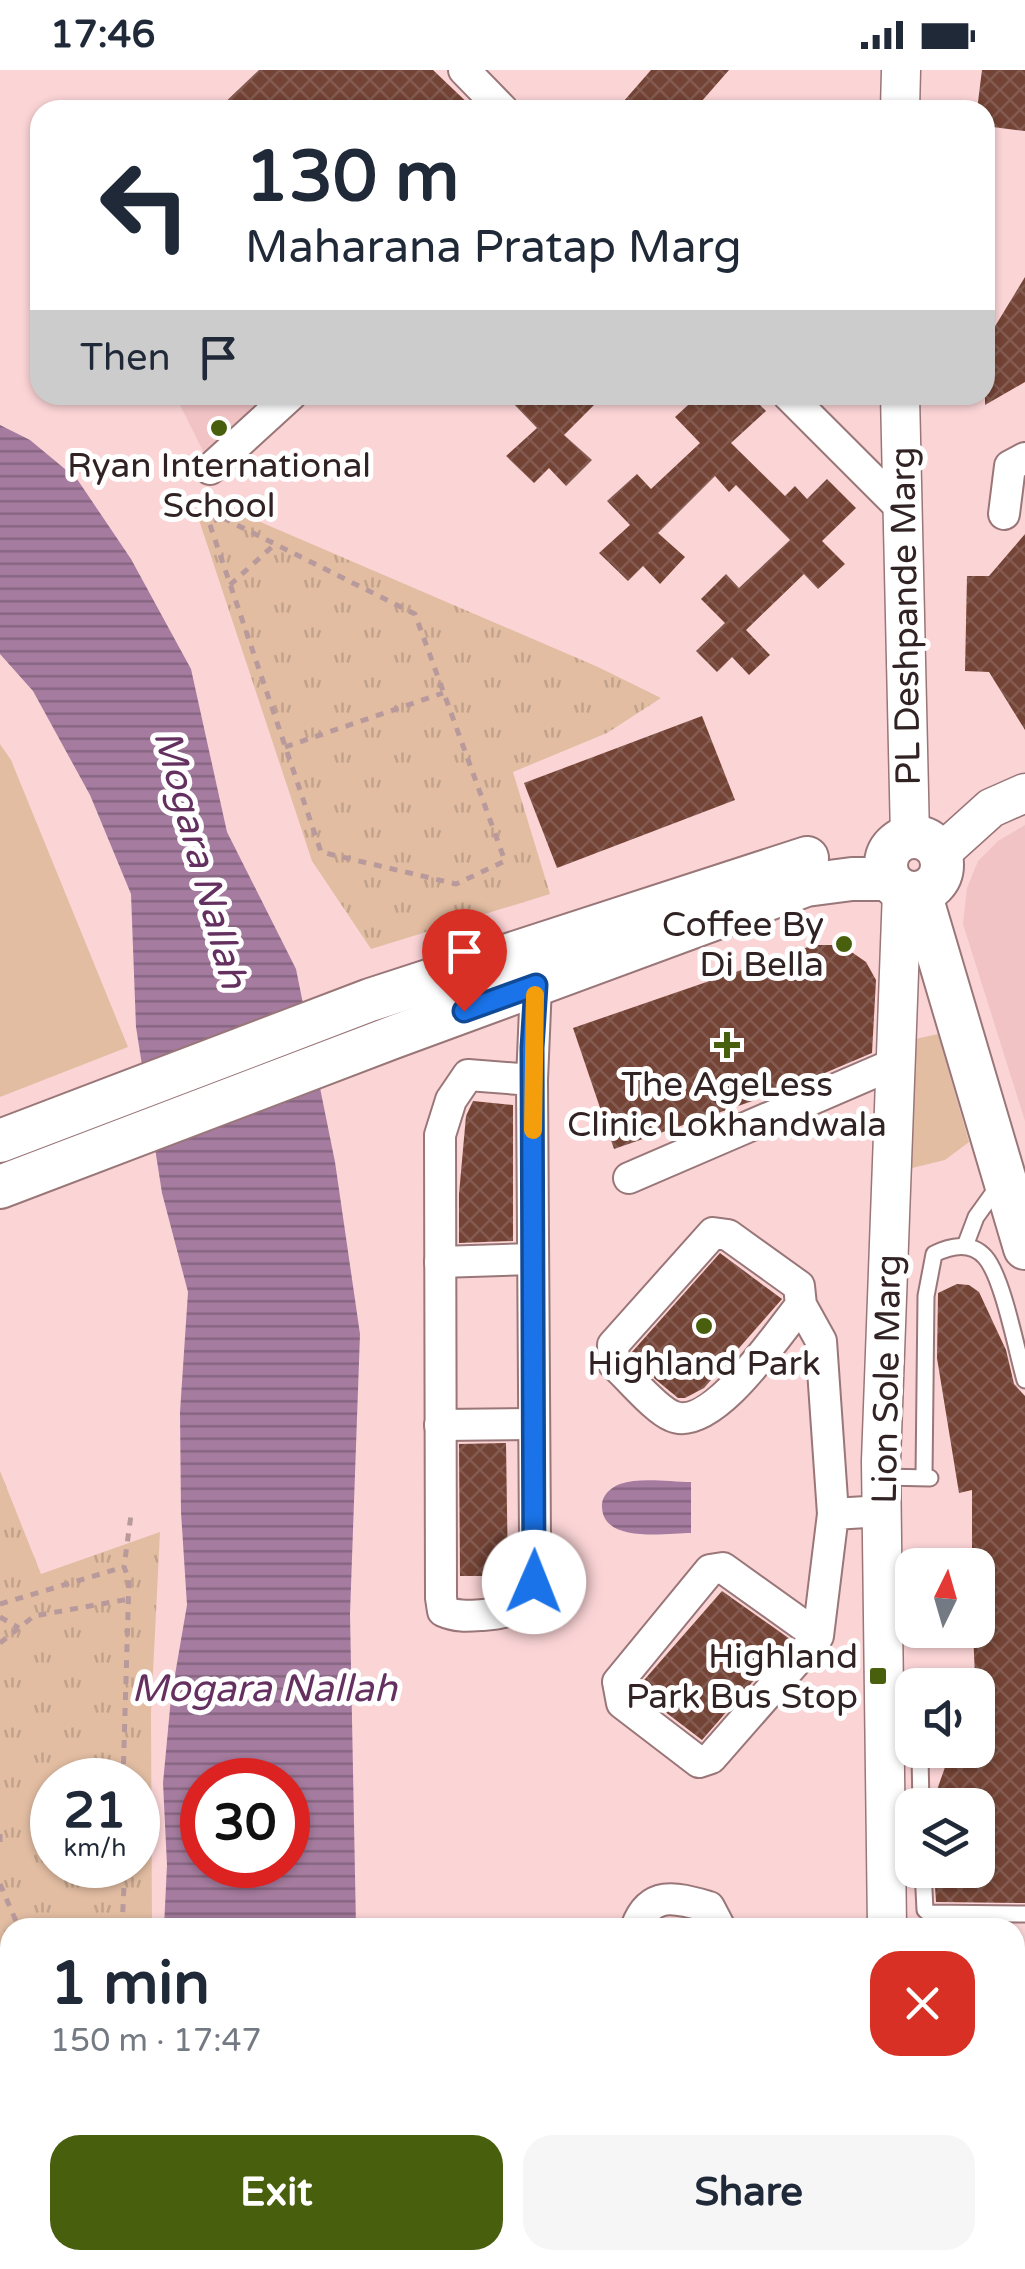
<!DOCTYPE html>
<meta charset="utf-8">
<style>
body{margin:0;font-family:"Varela Round",sans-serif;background:#f6f6f7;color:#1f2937;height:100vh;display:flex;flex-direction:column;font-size:38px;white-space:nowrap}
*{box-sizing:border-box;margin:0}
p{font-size:32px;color:#747a83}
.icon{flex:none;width:55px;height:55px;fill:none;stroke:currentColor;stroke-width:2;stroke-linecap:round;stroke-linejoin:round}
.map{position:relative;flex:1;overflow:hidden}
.panel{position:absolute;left:0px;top:1848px;width:1025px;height:352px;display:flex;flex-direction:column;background:#fff;border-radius:30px 30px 0 0;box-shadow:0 2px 8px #0004}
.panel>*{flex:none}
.guide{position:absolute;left:30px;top:30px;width:965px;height:305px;border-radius:30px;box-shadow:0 2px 8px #0004;background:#fff;color:#1f2937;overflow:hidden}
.needle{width:65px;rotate:5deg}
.tools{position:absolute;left:895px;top:1478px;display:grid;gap:20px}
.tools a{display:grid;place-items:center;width:100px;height:100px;border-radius:20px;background:#fff;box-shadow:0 2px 8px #0004;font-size:50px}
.speed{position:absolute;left:30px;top:1688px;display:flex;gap:20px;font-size:50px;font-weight:700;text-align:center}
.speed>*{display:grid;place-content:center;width:130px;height:130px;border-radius:50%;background:#fff;box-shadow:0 2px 8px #0004;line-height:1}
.speed small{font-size:25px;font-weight:400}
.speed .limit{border:15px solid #d22;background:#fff;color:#111}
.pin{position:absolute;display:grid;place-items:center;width:85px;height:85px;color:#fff;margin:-102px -42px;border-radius:50% 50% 50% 0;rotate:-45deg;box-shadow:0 0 10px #0007}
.pin .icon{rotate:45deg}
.me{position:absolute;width:110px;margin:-55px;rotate:1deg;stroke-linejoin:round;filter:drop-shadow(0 0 8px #0008)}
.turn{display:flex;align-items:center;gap:35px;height:210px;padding:0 50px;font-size:45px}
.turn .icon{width:130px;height:130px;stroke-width:2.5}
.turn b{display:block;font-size:70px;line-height:85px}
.then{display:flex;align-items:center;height:95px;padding:0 50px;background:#0003;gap:20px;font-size:38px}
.round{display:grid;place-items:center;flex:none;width:105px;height:105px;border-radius:30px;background:#f6f6f7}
.overview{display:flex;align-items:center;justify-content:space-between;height:170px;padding:0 50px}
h1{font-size:60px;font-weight:800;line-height:75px}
.primary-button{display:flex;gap:20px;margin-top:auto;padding:20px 50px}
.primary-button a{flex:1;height:115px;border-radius:30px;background:#48600d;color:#fff;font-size:40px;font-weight:800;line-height:115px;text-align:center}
.primary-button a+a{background:#f6f6f7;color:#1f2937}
.status{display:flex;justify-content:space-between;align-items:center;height:70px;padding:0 50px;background:#fff;direction:ltr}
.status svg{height:28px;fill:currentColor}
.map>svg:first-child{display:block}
.built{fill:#f1c3c5}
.grass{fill:url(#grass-tufts);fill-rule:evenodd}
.garden{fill:#e2bda2}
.water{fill:url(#water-rules);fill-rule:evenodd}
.building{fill:url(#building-cross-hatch)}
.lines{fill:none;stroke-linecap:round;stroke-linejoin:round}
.service-casing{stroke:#997678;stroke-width:19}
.minor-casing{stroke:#997678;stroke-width:34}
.tertiary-casing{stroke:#997678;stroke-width:41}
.secondary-casing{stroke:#997678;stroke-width:46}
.path{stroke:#b99a9c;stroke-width:5;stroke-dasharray:8 8;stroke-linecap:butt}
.service{stroke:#fff;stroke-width:15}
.minor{stroke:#fff;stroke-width:30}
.tertiary{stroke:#fff;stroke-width:38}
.secondary{stroke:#fff;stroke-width:42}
.route-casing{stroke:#114b97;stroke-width:25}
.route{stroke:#1a73e8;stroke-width:18}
.slow{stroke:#f59e0b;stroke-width:18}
.poi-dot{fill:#48600d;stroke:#fff;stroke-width:4}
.labels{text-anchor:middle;stroke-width:10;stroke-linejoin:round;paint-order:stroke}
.poi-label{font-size:35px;fill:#312324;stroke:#fff}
.street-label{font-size:35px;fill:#312324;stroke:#fff}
.water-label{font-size:38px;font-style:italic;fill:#64305f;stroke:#fff}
</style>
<div class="status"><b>17:46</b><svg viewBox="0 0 49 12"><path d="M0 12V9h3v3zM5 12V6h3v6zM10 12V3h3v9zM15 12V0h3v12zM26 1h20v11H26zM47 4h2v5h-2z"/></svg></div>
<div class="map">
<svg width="1025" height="2199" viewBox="0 0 1025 2199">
<defs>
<pattern id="grass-tufts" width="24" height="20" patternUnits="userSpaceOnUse" patternTransform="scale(2.5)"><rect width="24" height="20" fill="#e2bda2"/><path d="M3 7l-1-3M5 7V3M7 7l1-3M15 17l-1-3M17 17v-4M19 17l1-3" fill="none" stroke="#c2a28b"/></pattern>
<pattern id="water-rules" width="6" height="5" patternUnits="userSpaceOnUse" patternTransform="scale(2.5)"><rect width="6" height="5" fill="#a57c9f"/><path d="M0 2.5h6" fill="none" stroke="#876581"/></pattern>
<pattern id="building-cross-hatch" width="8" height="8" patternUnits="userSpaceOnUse" patternTransform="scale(2.5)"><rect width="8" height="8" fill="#734335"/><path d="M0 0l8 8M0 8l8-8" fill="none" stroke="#835b50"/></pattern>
</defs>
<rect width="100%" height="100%" fill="#fbd4d6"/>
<g class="built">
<path d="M 175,325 L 284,325 L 208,391 Z"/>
<path d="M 1025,755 L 1025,1051 L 963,854 L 967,818 L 978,791 L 998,771 Z"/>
</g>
<g class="grass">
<path d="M 209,430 L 598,597 L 661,628 L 607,663 L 513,702 L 550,824 L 371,879 L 312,791 L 199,450 Z"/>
<path d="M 0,1401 L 41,1504 L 160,1462 L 151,1643 L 152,1857 L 10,1858 L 10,1924 L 0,1901 ZM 52,1710 L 138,1710 L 138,1795 L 52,1795 Z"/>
</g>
<g class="garden">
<path d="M 0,674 L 11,690 L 128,977 L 0,1027 Z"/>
<path d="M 938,964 L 969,1072 L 945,1090 L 908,1099 L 911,970 Z"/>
</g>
<g class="water">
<path d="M 0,355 L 30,370 L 77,409 L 131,489 L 191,599 L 227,762 L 296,899 L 335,1092 L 360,1264 L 350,1544 L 356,1857 L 164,1857 L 167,1795 L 163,1713 L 171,1628 L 187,1535 L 181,1442 L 180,1342 L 188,1222 L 162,1123 L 136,957 L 131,824 L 90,725 L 33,621 L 0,584 ZM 202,1710 L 288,1710 L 288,1795 L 202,1795 Z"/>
<path d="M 691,1412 L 691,1463 C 667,1463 603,1474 602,1437 C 601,1426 610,1418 620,1414 C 640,1407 670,1412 691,1412 Z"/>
<path d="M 193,2190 L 348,2190 L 348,2199 L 195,2199 Z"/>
</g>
<g class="building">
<path d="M 259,0 L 433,0 L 475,40 L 217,40 Z"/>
<path d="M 651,0 L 729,0 L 694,40 L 616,40 Z"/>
<path d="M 982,0 L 1025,0 L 1025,61 L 985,56 L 985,40 L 977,40 Z"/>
<path d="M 1025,207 L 1025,312 L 985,335 L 985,263 L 991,263 Z"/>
<path d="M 505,325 L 604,325 L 564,365 L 592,390 L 566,416 L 549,398 L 534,413 L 506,386 L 537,358 Z"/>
<path d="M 699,325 L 750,325 L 766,341 L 731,373 L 785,426 L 795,416 L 807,429 L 827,409 L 856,438 L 822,471 L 845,494 L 818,519 L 804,504 L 746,560 L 770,585 L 749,605 L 732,587 L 717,602 L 696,581 L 725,553 L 701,529 L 726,504 L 739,518 L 790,470 L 736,415 L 729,422 L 715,406 L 658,463 L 685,487 L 660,514 L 643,496 L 628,511 L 599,483 L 630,455 L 607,431 L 637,404 L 651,419 L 700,373 L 675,347 Z"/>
<path d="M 1025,464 L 1025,660 L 989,602 L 965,601 L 967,506 L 989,506 Z"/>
<path d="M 702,646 L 735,730 L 557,798 L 524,713 Z"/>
<path d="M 814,875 L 835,875 L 850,881 L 866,892 L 876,910 L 872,983 L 787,1019 L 614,1079 L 573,958 Z"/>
<path d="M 473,1031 L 513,1035 L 513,1171 L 459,1173 L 459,1124 L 466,1046 Z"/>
<path d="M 720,1183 L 782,1229 L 704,1318 L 685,1328 L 678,1328 L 655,1309 L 632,1282 Z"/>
<path d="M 957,1214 L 969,1215 L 979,1222 L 1006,1280 L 1014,1314 L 1025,1326 L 1025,1833 L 936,1832 L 934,1800 L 978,1800 L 978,1735 L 937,1735 L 937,1720 L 951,1680 L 978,1680 L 973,1560 L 978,1560 L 978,1495 L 972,1495 L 972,1420 L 959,1423 L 937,1288 L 938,1223 Z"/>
<path d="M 506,1373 L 508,1506 L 460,1506 L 459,1374 Z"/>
<path d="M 722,1521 L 790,1569 L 702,1670 L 639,1622 L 638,1617 Z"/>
</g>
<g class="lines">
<defs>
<g id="service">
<path d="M 965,1176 L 976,1147 L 999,1115"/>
<path d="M 924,1406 L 926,1226 L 934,1184 C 950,1176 971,1171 985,1187 C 1003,1207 1017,1283 1025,1310"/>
<path d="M 882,1407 L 930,1408"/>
<path d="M 920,1686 L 921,1735"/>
<path d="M 923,1800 L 925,1840 L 929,1843 L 1025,1844"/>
</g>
<g id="minor">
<path d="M 464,0 L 503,40"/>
<path d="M 788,325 L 901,438"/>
<path d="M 210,399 L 291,325"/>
<path d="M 1004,444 L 1010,396 L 1025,388"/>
<path d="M 532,1010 L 468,1005 L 451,1030 L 440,1065 L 441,1528 L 443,1541 C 457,1547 467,1546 483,1545 C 537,1541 534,1521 535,1473 L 532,1010 L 536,915"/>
<path d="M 629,1108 L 896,993"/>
<path d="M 440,1192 L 533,1189"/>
<path d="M 801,1235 C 778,1263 712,1364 672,1346 C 655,1339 629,1307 614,1294 L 613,1275 L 713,1163 L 728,1165 L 799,1216 L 801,1235 L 821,1271 L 833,1444"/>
<path d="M 440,1355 L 534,1354"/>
<path d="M 818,1566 L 723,1498 L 710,1500 L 618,1612 L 622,1633 L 699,1692 L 711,1688 L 818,1566 L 833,1444 L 883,1441"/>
<path d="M 636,1858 C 650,1819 677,1828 709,1837 L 720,1858"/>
<path d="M 0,2043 L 10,2039"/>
<path d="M 626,2190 L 628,2199"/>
</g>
<g id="tertiary">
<path d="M 900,40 L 901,0"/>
<path d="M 900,325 L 910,767"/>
<path d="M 940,784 L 991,738 L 1025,723"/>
<path d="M 887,1858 L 881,1391 L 902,821"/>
<path d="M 1015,2182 L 1025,2133"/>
<path d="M 887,2199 L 887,2190"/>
</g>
<g id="secondary">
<circle cx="914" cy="795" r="28"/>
<path d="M 920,823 L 1025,1178"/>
<path d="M 0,1071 L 370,930 L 807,788"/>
<path d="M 0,1117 L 391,968 L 806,815 L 852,809 L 889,809"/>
</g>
</defs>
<use href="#service" class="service-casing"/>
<use href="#minor" class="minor-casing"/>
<use href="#tertiary" class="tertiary-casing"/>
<use href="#secondary" class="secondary-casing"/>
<g class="path">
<path d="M 223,448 L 415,544 L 505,791 L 456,814 L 321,782 L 209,452 Z"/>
<path d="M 230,515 L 275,474"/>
<path d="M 285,677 L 443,623"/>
<path d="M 0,1534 L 124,1497"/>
<path d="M 0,1547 L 19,1558"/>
<path d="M 0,1573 L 34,1546 L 129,1529"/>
<path d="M 123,1710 L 129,1509 L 124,1497 L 131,1445"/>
<path d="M 0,1764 L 0,1777"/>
<path d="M 0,1814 L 19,1858"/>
<path d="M 122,1858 L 125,1795"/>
</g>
<use href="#service" class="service"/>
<use href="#minor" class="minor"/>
<use href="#tertiary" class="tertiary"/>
<use href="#secondary" class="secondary"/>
</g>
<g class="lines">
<defs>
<path id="route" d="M 464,941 L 536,915 L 532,978 L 534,1512"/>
</defs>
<use href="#route" class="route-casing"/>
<use href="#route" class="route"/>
<path class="slow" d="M 533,1060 L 535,925"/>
</g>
<g class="poi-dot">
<circle cx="219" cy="358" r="10"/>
<circle cx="844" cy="874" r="10"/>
<path d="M722 960h10v10h10v10h-10v10h-10v-10h-10v-10h10z"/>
<circle cx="704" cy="1256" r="10"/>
<rect x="868" y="1596" width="20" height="20" rx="5"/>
</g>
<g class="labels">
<g class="poi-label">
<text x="219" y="407">Ryan International<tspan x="219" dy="40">School</tspan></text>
<text x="824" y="866" text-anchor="end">Coffee By<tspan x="824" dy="40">Di Bella</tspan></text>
<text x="727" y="1026">The AgeLess<tspan x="727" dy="40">Clinic Lokhandwala</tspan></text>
<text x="704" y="1305">Highland Park</text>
<text x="858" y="1598" text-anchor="end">Highland<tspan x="858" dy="40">Park Bus Stop</tspan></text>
</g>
<g class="street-label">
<text transform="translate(905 546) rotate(-91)" y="12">PL Deshpande Marg</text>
<text transform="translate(886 1309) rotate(-89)" y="12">Lion Sole Marg</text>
</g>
<g class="water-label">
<text transform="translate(201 789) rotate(75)" y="13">Mogara Nallah</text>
<text x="264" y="1631">Mogara Nallah</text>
</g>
</g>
</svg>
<div class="tools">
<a><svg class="needle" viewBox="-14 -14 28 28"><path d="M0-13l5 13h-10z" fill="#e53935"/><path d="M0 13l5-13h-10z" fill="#747a83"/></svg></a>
<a><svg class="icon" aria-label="sound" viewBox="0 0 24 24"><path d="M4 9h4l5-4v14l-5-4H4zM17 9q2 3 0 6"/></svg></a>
<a><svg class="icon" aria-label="layers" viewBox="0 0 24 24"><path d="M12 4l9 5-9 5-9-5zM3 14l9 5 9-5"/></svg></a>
</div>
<div class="speed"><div>21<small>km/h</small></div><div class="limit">30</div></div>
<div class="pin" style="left:464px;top:941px;background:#d93025"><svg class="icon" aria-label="arrive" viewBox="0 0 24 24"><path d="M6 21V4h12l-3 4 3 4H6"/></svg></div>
<svg class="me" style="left:534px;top:1512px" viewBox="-20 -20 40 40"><circle r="19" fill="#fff"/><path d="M0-13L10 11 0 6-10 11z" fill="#1a73e8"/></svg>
<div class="guide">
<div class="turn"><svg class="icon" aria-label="left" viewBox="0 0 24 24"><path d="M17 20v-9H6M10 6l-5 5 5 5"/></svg><div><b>130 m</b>Maharana Pratap Marg</div></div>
<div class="then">Then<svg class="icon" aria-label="arrive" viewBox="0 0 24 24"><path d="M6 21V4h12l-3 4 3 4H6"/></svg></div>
</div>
<section class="panel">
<div class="overview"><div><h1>1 min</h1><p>150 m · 17:47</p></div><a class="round" style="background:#d93025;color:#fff"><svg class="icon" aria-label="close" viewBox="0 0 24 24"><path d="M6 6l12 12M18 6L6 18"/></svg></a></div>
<div class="primary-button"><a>Exit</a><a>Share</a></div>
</section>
</div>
